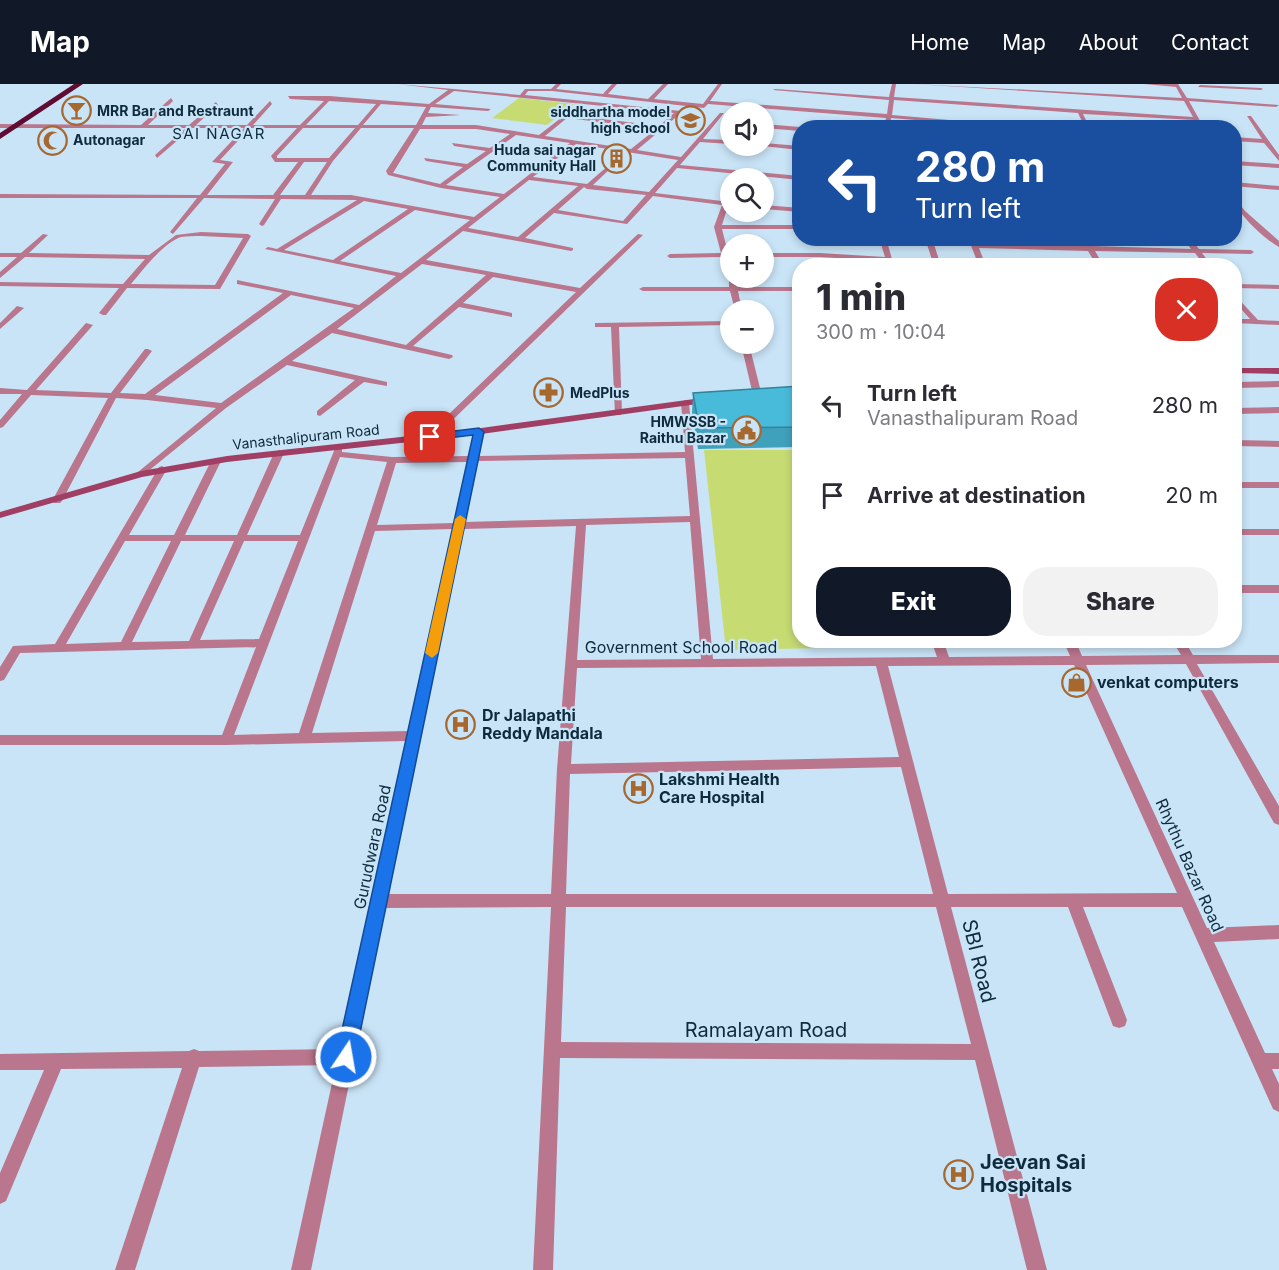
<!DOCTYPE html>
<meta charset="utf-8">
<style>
body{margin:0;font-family:Inter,sans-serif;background:#f2f2f3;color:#2b2b33;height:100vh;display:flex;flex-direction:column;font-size:22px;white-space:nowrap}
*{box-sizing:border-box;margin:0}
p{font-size:20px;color:#7c7c81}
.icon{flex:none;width:33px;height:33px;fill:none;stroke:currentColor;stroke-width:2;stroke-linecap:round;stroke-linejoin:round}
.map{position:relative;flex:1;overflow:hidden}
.drawer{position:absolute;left:792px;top:174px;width:450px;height:390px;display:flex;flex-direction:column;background:#fff;border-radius:24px;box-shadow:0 3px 9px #0003}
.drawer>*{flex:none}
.banner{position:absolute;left:792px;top:36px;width:450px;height:126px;border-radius:24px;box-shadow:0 3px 9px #0003;background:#1a4fa0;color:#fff;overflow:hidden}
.buttons{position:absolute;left:720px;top:18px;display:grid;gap:12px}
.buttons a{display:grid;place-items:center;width:54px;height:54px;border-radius:50%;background:#fff;box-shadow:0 3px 9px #0003;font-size:30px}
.pin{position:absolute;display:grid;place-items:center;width:51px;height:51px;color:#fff;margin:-26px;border-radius:12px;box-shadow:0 3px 9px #0006}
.me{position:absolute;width:66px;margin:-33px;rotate:12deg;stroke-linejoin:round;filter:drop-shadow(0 0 4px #0008)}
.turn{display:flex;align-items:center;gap:21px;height:126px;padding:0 24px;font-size:27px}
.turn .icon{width:78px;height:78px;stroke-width:2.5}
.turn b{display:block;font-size:42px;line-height:51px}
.round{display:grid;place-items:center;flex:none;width:63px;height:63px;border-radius:24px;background:#f2f2f3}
.summary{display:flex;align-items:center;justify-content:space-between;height:102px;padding:0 24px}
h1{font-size:36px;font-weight:800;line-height:45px}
.cta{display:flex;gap:12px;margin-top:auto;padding:12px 24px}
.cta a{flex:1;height:69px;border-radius:24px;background:#111827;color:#fff;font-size:24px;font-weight:800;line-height:69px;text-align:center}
.cta a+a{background:#f2f2f3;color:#2b2b33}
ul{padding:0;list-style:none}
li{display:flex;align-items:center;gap:18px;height:90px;padding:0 24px}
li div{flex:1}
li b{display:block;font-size:22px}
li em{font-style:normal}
header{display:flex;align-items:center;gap:36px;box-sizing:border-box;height:84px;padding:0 30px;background:#111827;color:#fff}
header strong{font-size:28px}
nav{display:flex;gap:33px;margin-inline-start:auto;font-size:21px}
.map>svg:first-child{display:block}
.green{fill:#c6dc73}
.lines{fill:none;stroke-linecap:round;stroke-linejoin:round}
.street{fill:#ba768c;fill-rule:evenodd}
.secondary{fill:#a03e64;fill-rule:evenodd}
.highway{fill:#5f0b32;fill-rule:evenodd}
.wall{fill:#3fa1bb}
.building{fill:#49bbda;stroke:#338399;stroke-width:1.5}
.route{fill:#1a73e8;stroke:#114b97;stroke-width:1.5}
.slow{fill:#f59e0b}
.labels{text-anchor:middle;stroke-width:4.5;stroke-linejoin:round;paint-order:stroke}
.far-poi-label{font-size:14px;font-weight:bold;fill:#0d2b3d;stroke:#c9e4f7;text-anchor:start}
.far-street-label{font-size:14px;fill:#0d2b3d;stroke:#c9e4f7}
.far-neighbourhood-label{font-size:15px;letter-spacing:1.5px;fill:#0d2b3d;stroke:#c9e4f7}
.street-label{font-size:16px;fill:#0d2b3d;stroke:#c9e4f7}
.poi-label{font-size:16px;font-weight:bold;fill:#0d2b3d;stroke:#c9e4f7;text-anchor:start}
.near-street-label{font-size:20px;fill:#0d2b3d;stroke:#c9e4f7}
.near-poi-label{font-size:20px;font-weight:bold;fill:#0d2b3d;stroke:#c9e4f7;text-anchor:start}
</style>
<header>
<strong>Map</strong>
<nav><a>Home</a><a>Map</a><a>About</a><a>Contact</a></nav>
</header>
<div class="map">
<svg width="1279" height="1186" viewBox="0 0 1279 1186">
<rect width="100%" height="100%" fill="#c9e4f7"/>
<g class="green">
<path d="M 519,14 L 574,20 L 547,41 L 492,34 Z"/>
<path d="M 704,366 L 799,366 L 800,556 L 924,556 L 926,562 L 726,566 Z"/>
</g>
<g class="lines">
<g class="street">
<path d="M 397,0 L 520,11 L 525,5 L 551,5 L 556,0 L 561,0 L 556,5 L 603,10 L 612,0 L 617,0 L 608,10 L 648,15 L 663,0 L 668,0 L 654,15 L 703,20 L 718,0 L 722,0 L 710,17 L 887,30 L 889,16 L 773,6 L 775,5 L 889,13 L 892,0 L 896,0 L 894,13 L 1193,33 L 1184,17 L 913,0 L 1182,14 L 1176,3 L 1144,0 L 1178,0 L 1187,14 L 1279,21 L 1276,23 L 1189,17 L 1204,44 L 1199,44 L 1195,36 L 1083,30 L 1090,44 L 1085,44 L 1078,29 L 894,16 L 892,31 L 1042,44 L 1013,44 L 891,34 L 890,44 L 884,44 L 886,34 L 708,20 L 704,24 L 552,7 L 528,7 L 525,11 L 681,27 L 681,29 L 637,66 L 681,73 L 720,29 L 724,29 L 703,55 L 730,56 L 730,60 L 700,58 L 680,81 L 800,92 L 800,96 L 677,84 L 655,109 L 730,118 L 730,122 L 728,122 L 722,141 L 800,141 L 800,145 L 722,145 L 728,169 L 730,169 L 730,191 L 726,189 L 722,173 L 670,174 L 667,172 L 670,170 L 721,169 L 714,143 L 722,121 L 653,112 L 627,140 L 554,129 L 525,154 L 573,164 L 573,166 L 571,167 L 463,147 L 426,176 L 580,204 L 638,150 L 643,151 L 433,355 L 430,356 L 425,353 L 576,208 L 493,193 L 463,219 L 512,229 L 512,233 L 459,223 L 413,262 L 452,271 L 453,273 L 449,275 L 332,249 L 292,277 L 387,298 L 387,302 L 364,298 L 320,332 L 317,331 L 317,327 L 355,296 L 287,281 L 226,324 L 141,393 L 136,390 L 138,388 L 216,324 L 147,316 L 116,314 L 62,417 L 60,419 L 54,419 L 52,417 L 108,314 L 31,311 L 3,343 L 0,344 L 0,336 L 22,310 L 0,310 L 0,304 L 27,306 L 86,239 L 93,241 L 36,306 L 111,309 L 145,265 L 148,265 L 152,267 L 120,309 L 145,310 L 283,209 L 237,200 L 237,196 L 359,221 L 396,192 L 265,165 L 268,163 L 277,165 L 357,116 L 281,115 L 264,141 L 262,142 L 259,140 L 275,115 L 204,114 L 173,150 L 170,148 L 197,114 L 0,114 L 0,110 L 200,111 L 225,80 L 212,78 L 244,44 L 192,44 L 157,74 L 155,71 L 186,44 L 0,44 L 0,40 L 141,41 L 171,14 L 173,17 L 148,41 L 189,41 L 216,18 L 218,21 L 196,41 L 247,41 L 270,17 L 272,20 L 253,41 L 300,41 L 324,17 L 290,15 L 288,12 L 329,12 L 429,20 L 448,6 ZM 454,7 L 674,29 L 659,42 L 571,31 L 573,29 L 570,27 L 539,51 L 476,41 L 422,41 L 426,33 L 461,31 L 428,29 L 431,23 L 488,27 L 491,25 L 435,20 ZM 329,17 L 376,20 L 358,41 L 306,41 ZM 381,20 L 426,23 L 416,41 L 363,41 ZM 567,34 L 656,45 L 631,65 L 545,52 ZM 250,44 L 297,44 L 271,72 L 275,78 L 298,78 L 273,111 L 207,111 L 233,78 L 220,76 ZM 303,44 L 355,44 L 329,74 L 277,74 L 277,72 ZM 361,44 L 414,44 L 386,87 L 388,91 L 441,104 L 500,113 L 474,133 L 351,111 L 311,111 L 333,77 ZM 420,45 L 476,45 L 510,50 L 490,64 L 452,59 L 454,62 L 486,67 L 467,80 L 424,74 L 426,77 L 463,83 L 440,100 L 393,89 ZM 516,51 L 570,59 L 504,110 L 446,101 ZM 576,60 L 678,76 L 649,108 L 593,101 L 611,84 L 609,81 L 587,100 L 533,93 ZM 304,78 L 327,78 L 305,111 L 280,111 ZM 529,96 L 578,102 L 518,153 L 468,144 ZM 584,103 L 587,105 L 646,111 L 623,137 L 558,126 ZM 364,117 L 408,125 L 333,176 L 284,166 ZM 415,126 L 470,136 L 401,189 L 340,177 ZM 422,180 L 486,191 L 406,261 L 337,245 ZM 291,211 L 354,224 L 221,319 L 155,311 Z"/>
<path d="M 1200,1 L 1261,4 L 1263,5 L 1261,6 L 1198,3 Z"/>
<path d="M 1247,32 L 1251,32 L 1279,71 L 1279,77 L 1264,59 L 1234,57 L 1234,53 L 1262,55 Z"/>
<path d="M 764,40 L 800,43 L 801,44 L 800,47 L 764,44 Z"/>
<path d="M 764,59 L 800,62 L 800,66 L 762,62 Z"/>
<path d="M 1234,77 L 1279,80 L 1279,84 L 1234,81 Z"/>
<path d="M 1234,98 L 1279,102 L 1279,106 L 1234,102 Z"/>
<path d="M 1234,113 L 1245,127 L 1279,157 L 1279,163 C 1266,156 1234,128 1234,113 Z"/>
<path d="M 764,121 L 800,124 L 800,128 L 764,125 Z"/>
<path d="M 201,148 L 248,150 L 251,152 L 220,205 L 127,204 L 106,231 L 103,231 L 99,229 L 119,204 L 0,202 L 0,198 L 123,200 L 145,175 L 25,173 L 0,194 L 0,188 L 17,173 L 0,173 L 0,169 L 21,169 L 43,150 L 48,151 L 29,169 L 149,171 L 176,151 ZM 201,152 L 243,154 L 215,201 L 131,200 C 143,186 163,159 181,153 C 187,152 195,152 201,152 Z"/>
<path d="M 879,154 L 886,154 L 894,182 L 887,182 L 886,177 L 820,173 L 764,173 L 764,169 L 820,169 L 885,173 Z"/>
<path d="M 925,154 L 932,154 L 941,182 L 934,182 Z"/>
<path d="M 968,154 L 975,154 L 977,160 L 1085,162 L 1080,154 L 1087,154 L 1092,162 L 1191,165 L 1183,154 L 1190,154 L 1199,165 L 1251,166 L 1254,168 L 1251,170 L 1202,169 L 1212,182 L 1205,182 L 1195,169 L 1095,167 L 1104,182 L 1097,182 L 1088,167 L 979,164 L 986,182 L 979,182 Z"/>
<path d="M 729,196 L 735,196 L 737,203 L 800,203 L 800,207 L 738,207 L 742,226 L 735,226 L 730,207 L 643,207 L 639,205 L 643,203 L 729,203 Z"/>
<path d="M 1234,200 L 1279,201 L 1279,205 L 1234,204 Z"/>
<path d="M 1234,210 L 1258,236 L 1279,237 L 1279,241 L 1234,239 L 1234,235 L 1250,235 L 1234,217 Z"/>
<path d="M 17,222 L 24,224 L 0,245 L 0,239 Z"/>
<path d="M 730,237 L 730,241 L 619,243 L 622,329 L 621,331 L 615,331 L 611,243 L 595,243 L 595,239 Z"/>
<path d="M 741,260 L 749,260 L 761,308 L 768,309 L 768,313 L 757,314 L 753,311 Z"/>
<path d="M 1279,297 L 1279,303 L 1234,304 L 1234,298 Z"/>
<path d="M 685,316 L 689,319 L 713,575 L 937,573 L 931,556 L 943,556 L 949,573 L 1070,572 L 1063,556 L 1075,556 L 1082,572 L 1181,571 L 1172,556 L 1184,556 L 1193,571 L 1279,571 L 1279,579 L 1197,580 L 1279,722 L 1279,741 L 1274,739 L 1186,580 L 1086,581 L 1207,844 L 1279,841 L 1279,855 L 1214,858 L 1265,969 L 1279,969 L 1279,985 L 1272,985 L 1279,1000 L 1279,1028 L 1273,1025 L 1182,823 L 1083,823 L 1127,936 L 1125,942 L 1119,944 L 1113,942 L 1068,823 L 951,823 L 1047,1186 L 1027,1186 L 975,976 L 560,974 L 553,1186 L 533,1186 L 551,823 L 385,824 L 311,1186 L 291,1186 L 336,981 L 199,983 L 135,1186 L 115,1186 L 182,984 L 61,985 L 6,1117 L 0,1120 L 0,1089 L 44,986 L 0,986 L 0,970 L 189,967 L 194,965 L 199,967 L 340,965 L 407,657 L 226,661 L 0,661 L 0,651 L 222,651 L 256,563 L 20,569 L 4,596 L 0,597 L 0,583 L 13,562 L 55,560 L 159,383 L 162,382 L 167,385 L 129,451 L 174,451 L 211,377 L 216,374 L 221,377 L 185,451 L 237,451 L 274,369 L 279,366 L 284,369 L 247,451 L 300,451 L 336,362 L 342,362 L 342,368 L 392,373 L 469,372 L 474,348 L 479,345 L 484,348 L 479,372 L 685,368 L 681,319 ZM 340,373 L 387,378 L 299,649 L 234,651 ZM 685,374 L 690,432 L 465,438 L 477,377 ZM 468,378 L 455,439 L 377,441 L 396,379 ZM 690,438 L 701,575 L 577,576 L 586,441 ZM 576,442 L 557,685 L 551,810 L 388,810 L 464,445 ZM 453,445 L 409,647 L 312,649 L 375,447 ZM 125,457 L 171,457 L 121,558 L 66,560 ZM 181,457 L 234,457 L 189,557 L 132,558 ZM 244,457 L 298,457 L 259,555 L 200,556 ZM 1074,581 L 1177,809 L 948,810 L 888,582 ZM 876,582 L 899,673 L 571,680 L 577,584 ZM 901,683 L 933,810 L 566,810 L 570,690 ZM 566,823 L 936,823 L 971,960 L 561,958 Z"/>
<path d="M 1279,323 L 1279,329 L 1234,330 L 1234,324 Z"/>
<path d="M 1234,356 L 1279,357 L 1279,363 L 1234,362 Z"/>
<rect x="1234" y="398" width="45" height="6"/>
<rect x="1234" y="445" width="45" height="6"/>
<rect x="1234" y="501" width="45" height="8"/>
</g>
<g class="secondary">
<path d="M 1234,284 L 1279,284 L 1279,290 L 1234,289 Z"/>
<path d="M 709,313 L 712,314 L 712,318 L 474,351 L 227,378 L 142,393 L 0,434 L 0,428 L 141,387 L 227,372 L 474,345 Z"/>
</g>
<path class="highway" d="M 74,0 L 83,0 L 0,55 L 0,49 Z"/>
</g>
<path class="wall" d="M 800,302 L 800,363 L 698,365 L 692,329 L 693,309 Z"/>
<path class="building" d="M 800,302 L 800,343 L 699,344 L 693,309 Z"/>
<path class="route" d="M 479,344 L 484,348 L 355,973 L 353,979 L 346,982 L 339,979 L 336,973 L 473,351 L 430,356 L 425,353 L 430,350 Z"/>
<path class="slow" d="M 460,431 L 466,435 L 438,569 L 432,574 L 425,569 L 455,435 Z"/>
<defs>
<symbol id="bar-ring" viewBox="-11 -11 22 22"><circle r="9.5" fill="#c9e4f7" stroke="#a76830" stroke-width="1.5"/><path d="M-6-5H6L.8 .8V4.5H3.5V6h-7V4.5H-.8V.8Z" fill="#a76830"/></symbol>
<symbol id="school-ring" viewBox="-11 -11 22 22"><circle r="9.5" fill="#c9e4f7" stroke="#a76830" stroke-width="1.5"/><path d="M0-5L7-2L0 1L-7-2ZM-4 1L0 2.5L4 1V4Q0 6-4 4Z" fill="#a76830"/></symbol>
<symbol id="mosque-ring" viewBox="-11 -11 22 22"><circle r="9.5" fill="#c9e4f7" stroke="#a76830" stroke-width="1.5"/><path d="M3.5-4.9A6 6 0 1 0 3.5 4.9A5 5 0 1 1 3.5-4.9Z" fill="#a76830"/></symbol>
<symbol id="building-ring" viewBox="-11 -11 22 22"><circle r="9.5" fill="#c9e4f7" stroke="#a76830" stroke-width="1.5"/><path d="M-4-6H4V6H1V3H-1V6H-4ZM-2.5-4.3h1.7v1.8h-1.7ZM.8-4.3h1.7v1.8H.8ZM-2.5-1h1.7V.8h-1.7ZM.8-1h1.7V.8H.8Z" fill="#a76830"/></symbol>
<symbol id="pharmacy-ring" viewBox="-11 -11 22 22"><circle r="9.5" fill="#c9e4f7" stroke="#a76830" stroke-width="1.5"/><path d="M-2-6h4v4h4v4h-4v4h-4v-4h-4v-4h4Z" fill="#a76830"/></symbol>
<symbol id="civic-ring" viewBox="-11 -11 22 22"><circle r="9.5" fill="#c9e4f7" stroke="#a76830" stroke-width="1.5"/><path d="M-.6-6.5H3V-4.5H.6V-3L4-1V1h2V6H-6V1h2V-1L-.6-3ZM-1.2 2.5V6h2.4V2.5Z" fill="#a76830"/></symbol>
<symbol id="shop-ring" viewBox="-11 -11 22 22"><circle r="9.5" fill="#c9e4f7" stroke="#a76830" stroke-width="1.5"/><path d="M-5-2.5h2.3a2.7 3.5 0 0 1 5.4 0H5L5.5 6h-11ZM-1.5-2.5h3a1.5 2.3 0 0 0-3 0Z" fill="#a76830"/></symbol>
<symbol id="hospital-ring" viewBox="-11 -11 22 22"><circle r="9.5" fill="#c9e4f7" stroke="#a76830" stroke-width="1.5"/><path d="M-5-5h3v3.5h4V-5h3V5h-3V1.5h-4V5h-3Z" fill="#a76830"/></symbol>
</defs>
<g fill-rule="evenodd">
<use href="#bar-ring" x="60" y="10" width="33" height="33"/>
<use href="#school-ring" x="674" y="20" width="33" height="33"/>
<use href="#mosque-ring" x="36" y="40" width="33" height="33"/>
<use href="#building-ring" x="600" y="58" width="33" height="33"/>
<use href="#pharmacy-ring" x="532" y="292" width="33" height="33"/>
<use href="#civic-ring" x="730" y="330" width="33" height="33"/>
<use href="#shop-ring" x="1060" y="582" width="33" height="33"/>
<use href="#hospital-ring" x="444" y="624" width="33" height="33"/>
<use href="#hospital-ring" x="622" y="688" width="33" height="33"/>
<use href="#hospital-ring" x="942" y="1074" width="33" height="33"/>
</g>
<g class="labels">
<g class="far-poi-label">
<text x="97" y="32">MRR Bar and Restraunt</text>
<text x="670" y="33" text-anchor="end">siddhartha model<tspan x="670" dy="16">high school</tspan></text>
<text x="73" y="61">Autonagar</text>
<text x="596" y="71" text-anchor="end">Huda sai nagar<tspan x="596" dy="16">Community Hall</tspan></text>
<text x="570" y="314">MedPlus</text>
<text x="726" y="343" text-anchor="end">HMWSSB -<tspan x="726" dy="16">Raithu Bazar</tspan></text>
</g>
<g class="far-street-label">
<text transform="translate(306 353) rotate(-6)" y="5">Vanasthalipuram Road</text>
</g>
<g class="far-neighbourhood-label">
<text x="219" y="55">SAI NAGAR</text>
</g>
<g class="street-label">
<text x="681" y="569">Government School Road</text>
<text transform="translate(372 763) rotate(-78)" y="6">Gurudwara Road</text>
<text transform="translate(1190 781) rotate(66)" y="6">Rhythu Bazar Road</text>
</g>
<g class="poi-label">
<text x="1097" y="604">venkat computers</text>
<text x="482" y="637">Dr Jalapathi<tspan x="482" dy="18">Reddy Mandala</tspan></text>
<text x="659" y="701">Lakshmi Health<tspan x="659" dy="18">Care Hospital</tspan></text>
</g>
<g class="near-street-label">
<text transform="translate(979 877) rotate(76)" y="7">SBI Road</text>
<text x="766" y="953">Ramalayam Road</text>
</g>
<g class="near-poi-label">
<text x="980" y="1085">Jeevan Sai<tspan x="980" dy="23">Hospitals</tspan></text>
</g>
</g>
</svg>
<div class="buttons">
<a><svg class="icon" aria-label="sound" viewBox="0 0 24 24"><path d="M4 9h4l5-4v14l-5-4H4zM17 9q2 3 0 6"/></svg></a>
<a><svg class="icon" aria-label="search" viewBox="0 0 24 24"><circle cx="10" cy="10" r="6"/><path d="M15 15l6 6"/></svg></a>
<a>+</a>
<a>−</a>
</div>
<div class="pin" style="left:430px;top:353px;background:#d93025"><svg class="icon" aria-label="arrive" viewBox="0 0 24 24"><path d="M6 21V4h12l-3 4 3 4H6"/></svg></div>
<svg class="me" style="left:346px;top:973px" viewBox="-20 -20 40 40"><circle r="17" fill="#1a73e8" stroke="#fff" stroke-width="3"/><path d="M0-11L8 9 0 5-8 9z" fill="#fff"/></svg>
<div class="banner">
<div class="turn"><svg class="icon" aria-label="left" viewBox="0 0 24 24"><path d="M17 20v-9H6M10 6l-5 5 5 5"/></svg><div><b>280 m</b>Turn left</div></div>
</div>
<section class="drawer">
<div class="summary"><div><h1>1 min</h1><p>300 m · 10:04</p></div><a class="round" style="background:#d93025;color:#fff"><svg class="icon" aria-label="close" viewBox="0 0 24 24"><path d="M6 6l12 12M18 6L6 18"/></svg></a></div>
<ul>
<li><svg class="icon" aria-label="left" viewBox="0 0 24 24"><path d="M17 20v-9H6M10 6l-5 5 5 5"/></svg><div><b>Turn left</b><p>Vanasthalipuram Road</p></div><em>280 m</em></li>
<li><svg class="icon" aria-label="arrive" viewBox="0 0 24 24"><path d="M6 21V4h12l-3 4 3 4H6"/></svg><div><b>Arrive at destination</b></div><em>20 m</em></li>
</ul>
<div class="cta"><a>Exit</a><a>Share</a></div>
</section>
</div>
